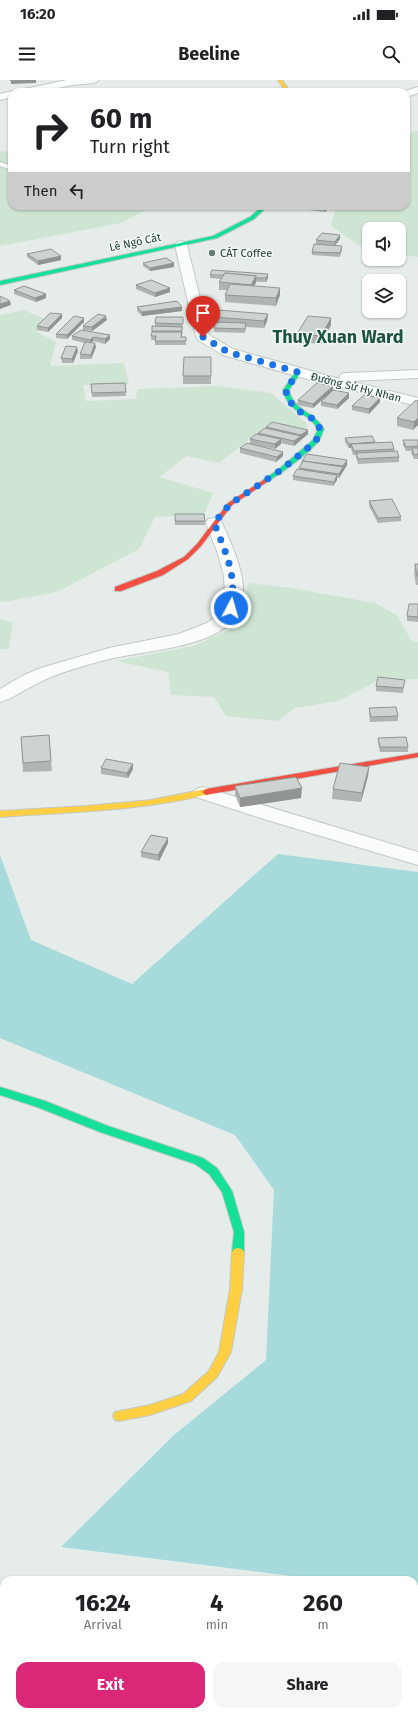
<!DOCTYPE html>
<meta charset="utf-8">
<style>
body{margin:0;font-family:"Fira Sans",sans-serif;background:#f6f6f6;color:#202124;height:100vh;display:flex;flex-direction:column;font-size:15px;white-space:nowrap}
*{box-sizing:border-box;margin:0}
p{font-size:13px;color:#757577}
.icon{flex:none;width:22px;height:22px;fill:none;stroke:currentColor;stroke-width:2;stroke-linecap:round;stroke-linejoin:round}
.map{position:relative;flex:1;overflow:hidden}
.details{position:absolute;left:0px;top:1496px;width:418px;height:140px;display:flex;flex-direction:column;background:#fff;border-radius:12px 12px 0 0;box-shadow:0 1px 3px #0004}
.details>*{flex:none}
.top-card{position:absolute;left:8px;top:8px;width:402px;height:122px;border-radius:12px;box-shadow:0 1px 3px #0004;background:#fff;color:#202124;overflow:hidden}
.buttons{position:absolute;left:362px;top:142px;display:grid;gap:8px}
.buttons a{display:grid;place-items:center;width:44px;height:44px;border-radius:8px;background:#fff;box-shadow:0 1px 3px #0004;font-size:20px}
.pin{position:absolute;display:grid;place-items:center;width:34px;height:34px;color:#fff;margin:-41px -17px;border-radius:50% 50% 50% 0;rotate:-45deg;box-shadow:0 0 4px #0007}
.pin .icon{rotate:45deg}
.me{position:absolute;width:44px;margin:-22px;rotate:6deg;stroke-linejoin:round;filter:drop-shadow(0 0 3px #0008)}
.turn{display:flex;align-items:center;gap:14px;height:84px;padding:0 16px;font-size:18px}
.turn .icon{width:52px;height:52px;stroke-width:2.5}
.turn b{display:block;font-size:28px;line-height:34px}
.then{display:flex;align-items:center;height:38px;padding:0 16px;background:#0003;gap:8px;font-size:15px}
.eta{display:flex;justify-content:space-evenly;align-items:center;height:68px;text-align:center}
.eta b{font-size:24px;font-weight:700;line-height:28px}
.action{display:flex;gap:8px;margin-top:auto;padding:8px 16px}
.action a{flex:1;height:46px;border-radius:12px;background:#db2777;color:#fff;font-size:16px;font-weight:700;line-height:46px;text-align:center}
.action a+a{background:#f6f6f6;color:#202124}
.status{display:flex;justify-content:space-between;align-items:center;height:28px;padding:0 20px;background:#fff;direction:ltr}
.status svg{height:11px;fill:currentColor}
header{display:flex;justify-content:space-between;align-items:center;height:52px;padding:0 16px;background:#fff;font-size:18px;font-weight:700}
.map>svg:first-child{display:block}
.green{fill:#cfe5d3}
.water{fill:#a6dadb}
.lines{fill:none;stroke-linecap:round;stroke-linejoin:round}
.lane-casing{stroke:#c3c9c6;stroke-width:2}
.street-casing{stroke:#c3c9c6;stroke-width:2}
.fast-casing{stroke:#c2c9c6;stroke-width:2}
.slow-casing{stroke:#c2c9c6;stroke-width:2}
.jam-casing{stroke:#c2c9c6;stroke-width:2}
.lane{fill:#fbfcfc;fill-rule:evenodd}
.street{fill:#fbfcfc;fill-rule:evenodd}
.fast{fill:#16e098;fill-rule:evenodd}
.slow{fill:#ffcf43;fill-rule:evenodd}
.jam{fill:#f24e42;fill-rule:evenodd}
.wall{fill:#b0b5b3}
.shaded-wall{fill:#909492}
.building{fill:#cdd3d0;stroke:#909492}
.route{stroke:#1a73e8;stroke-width:7;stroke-dasharray:0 12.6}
.poi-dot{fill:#677c74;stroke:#f5faf7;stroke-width:1.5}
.labels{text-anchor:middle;stroke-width:3;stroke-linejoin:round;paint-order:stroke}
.far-street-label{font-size:11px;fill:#224035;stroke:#f5faf7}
.far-poi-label{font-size:11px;fill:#224035;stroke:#f5faf7;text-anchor:start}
.far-town-label{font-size:18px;font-weight:bold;fill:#1d5440;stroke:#f5faf7}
</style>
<div class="status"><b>16:20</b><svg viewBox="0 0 49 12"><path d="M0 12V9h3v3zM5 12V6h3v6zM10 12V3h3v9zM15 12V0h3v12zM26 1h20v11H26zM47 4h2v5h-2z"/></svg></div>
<header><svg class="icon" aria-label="menu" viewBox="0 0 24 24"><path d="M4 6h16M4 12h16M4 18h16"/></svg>Beeline<svg class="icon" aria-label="search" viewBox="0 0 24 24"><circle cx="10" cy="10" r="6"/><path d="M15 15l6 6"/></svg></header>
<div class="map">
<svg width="418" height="1636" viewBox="0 0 418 1636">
<rect width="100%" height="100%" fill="#e6ece9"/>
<g class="green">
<path d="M 414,51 L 418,51 L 418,177 L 399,175 L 399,149 L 369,149 L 369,172 L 367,171 L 331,146 L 336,126 L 406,126 L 406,56 Z"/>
<path d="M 0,71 L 12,72 L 12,126 L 154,126 L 121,143 L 0,166 Z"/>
<path d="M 24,230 L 47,240 L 37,252 L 56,262 L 50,286 L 124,283 L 129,304 L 83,305 L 86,321 L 135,319 L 138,309 L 216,306 L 271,313 L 306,343 L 308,353 L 269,344 L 219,383 L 187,376 L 159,397 L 213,413 L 204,435 L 155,437 L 139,469 L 57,512 L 4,522 L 0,521 L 0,235 Z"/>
<path d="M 248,503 L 291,508 L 375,523 L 397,535 L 411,560 L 418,562 L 418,599 L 379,600 L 339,621 L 295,628 L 278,641 L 226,636 L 214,617 L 171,615 L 168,592 L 116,581 L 193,566 L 242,544 Z"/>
<path d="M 0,539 L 13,543 L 9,569 L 0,569 Z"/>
</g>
<path class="water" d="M 278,774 L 418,792 L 418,1512 L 414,1512 L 414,1500 L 323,1500 L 61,1467 L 174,1355 L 266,1280 L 274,1110 L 235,1055 L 0,958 L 0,775 L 31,860 L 132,904 Z"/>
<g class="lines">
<defs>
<path id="lane" d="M 0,82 L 12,86 L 12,90 L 0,86 Z"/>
<g id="street">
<path d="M 67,0 L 99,0 L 94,3 L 72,5 L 39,12 L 19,12 L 20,10 Z"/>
<path d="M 418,7 L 418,13 L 406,17 L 406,12 L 402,12 Z"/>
<path d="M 12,11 L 16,12 L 12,12 L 12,17 L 0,20 L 0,14 Z"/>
<path d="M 181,161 L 185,162 L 187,165 L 209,255 L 233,269 L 340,299 L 339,297 L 341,294 L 346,293 L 418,290 L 418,298 L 350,301 L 418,318 L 418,326 L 314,301 L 223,275 L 198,260 L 196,257 L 175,165 L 177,162 Z"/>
<path d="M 214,438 L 220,439 L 222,443 C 231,463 241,484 243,506 C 243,519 240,533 230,543 C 205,569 136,571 101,581 C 80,587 57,593 38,603 C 25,609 14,618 0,622 L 0,609 L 24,595 L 41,588 L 109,568 L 179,554 L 207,543 L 218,535 L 222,528 L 225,517 L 224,496 L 218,474 L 206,443 L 208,439 Z"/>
<path d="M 203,707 L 418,772 L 418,785 L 267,740 L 196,717 L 193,713 L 196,709 Z"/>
</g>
<g id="fast">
<path d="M 263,126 L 268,126 L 254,139 L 217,158 L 0,205 L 0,201 L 213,156 L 250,137 Z"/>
<path d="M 298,290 L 301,292 L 289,310 C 294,332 313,330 324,349 C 322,353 321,359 317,363 C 310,371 271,403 263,402 L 263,400 L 279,389 L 313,360 L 318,349 C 307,330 289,335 283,310 L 296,291 Z"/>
<path d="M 0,1007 L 45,1021 L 108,1046 L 203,1078 L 217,1088 L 232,1111 L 244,1152 L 244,1172 L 242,1175 L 238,1176 L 234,1175 L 232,1172 L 234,1152 L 222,1112 L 209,1094 L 195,1084 L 100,1052 L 37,1027 L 0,1015 Z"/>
</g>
<g id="slow">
<path d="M 278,0 L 282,0 L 290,12 L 286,12 Z"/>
<path d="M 206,709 L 210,712 L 209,714 C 141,731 70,732 0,737 L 0,731 L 86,726 L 151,720 Z"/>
<path d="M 238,1168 L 242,1169 L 244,1172 L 242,1209 L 231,1272 L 217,1297 L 191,1321 L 150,1335 L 119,1341 L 115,1340 L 113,1336 L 115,1332 L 150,1325 L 183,1314 L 209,1291 L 219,1272 L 230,1209 L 232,1172 L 234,1169 Z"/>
</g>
<g id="jam">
<path d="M 265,399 L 268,401 L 267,402 L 232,425 L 201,466 L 188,479 L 163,495 L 121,511 L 115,511 L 115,507 L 157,491 L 184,477 L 197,464 L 228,423 Z"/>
<path d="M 418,673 L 418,677 L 206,715 L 202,712 L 206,709 Z"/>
</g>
</defs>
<use href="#lane" class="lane-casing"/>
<use href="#street" class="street-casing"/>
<use href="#fast" class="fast-casing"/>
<use href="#slow" class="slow-casing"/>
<use href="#jam" class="jam-casing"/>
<use href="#lane" class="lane"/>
<use href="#street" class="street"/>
<use href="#fast" class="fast"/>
<use href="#slow" class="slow"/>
<use href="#jam" class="jam"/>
</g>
<g class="wall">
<path d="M 308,126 L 331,126 L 325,132 L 308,130 Z"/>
<path d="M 340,155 L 340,159 L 335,166 L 342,166 L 342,170 L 340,177 L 312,175 L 312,172 L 323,165 L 316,164 L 316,160 Z"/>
<path d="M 27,174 L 61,180 L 38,185 L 27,177 Z"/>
<path d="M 143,183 L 174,183 L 174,187 L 150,191 L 143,186 Z"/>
<path d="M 210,195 L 268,198 L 266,202 L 256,202 L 256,203 L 254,206 L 280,215 L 276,226 L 225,222 L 225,215 L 227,210 L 219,210 L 219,202 L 221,199 L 210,198 Z"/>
<path d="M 136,205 L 170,208 L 170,212 L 155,217 L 136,209 Z"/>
<path d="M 14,210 L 46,218 L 36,222 L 14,214 Z"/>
<path d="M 137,227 L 182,227 L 182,231 L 142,236 L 137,231 Z"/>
<path d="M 62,234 L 62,238 L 48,252 L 37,250 L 37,246 Z"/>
<path d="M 268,234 L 267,241 L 264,248 L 246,247 L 245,253 L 214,252 L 214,248 L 215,244 L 214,244 L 214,237 Z"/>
<path d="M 107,240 L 92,251 L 83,250 L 83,246 Z"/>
<path d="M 183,241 L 182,257 L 186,257 L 186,265 L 155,265 L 155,260 L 151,260 L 152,246 L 155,246 L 155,243 Z"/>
<path d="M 84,242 L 67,259 L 56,258 L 56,254 Z"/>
<path d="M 331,245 L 321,264 L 297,262 L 297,254 Z"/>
<path d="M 110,255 L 110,259 L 105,264 L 93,261 L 91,263 L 96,267 L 91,279 L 80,279 L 80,274 L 85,263 L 72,260 L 72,256 Z"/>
<path d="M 78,271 L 73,283 L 62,283 L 61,278 Z"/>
<path d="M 211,277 L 211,304 L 183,304 L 183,296 Z"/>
<path d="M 125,303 L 126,316 L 92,317 L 91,304 Z"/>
<path d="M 333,306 L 333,310 L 313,328 L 297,325 L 298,320 Z"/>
<path d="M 349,318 L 337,329 L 321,326 L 321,322 Z"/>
<path d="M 418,321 L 413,350 L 397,346 L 397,338 Z"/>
<path d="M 380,322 L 369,334 L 352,330 L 352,326 Z"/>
<path d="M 266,347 L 308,354 L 294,366 L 281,363 L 281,364 L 275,369 L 251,364 L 283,372 L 283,376 L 276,382 L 240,373 L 240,368 L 250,364 L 250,359 L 258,354 L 258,353 L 266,348 Z"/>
<path d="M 345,358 L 375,363 L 394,369 L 394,371 L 399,377 L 399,382 L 358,384 L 356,377 L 356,375 L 353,375 L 351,368 L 349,368 L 345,362 Z"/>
<path d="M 403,360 L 418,360 L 418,379 L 414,379 L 411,373 L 412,371 L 406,371 L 403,365 Z"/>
<path d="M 302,381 L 347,385 L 339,398 L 337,398 L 337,400 L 333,406 L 293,400 L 293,396 L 298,390 L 299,388 Z"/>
<path d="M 369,421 L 401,437 L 401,441 L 378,443 L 369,426 Z"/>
<path d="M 175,434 L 204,434 L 205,445 L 175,445 Z"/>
<path d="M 415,484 L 418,484 L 418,505 L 416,505 L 414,493 Z"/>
<path d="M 418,524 L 418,542 L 407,541 L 407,536 Z"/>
<path d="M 404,604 L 403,613 L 376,611 L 376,606 Z"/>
<path d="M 369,628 L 398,636 L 398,641 L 370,642 L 369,633 Z"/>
<path d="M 49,655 L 52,691 L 23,692 L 21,657 Z"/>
<path d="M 378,658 L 408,667 L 408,672 L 380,672 L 378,663 Z"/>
<path d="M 133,684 L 133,689 L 128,698 L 101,694 L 101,688 Z"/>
<path d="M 369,687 L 368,696 L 361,722 L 332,719 L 333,709 Z"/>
<path d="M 235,706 L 301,718 L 240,727 L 235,715 Z"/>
<path d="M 168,763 L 159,781 L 141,777 L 141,772 Z"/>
</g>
<g class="shaded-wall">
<path d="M 27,0 L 36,0 L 36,3 L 11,4 L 11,1 Z"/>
<path d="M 327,126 L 331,126 L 325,132 L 325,128 Z"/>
<path d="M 340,155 L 340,159 L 334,166 L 335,162 Z"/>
<path d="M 61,176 L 61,180 L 38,185 L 38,181 Z"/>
<path d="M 174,183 L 174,187 L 150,191 L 150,188 Z"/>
<path d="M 268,194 L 268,198 L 266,202 L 266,198 Z"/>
<path d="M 256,196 L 256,203 L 250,212 L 251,205 Z"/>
<path d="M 170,208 L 170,212 L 155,217 L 155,213 Z"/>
<path d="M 280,208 L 280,215 L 276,226 L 276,218 Z"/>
<path d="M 46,214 L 46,218 L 36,222 L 35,218 Z"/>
<path d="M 10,221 L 11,225 L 0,229 L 0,224 Z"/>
<path d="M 182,227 L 182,231 L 142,236 L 142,232 Z"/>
<path d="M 62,234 L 62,238 L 48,252 L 48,248 Z"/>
<path d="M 268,234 L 267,241 L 264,248 L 264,241 Z"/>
<path d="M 106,236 L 107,240 L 92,251 L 92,247 Z"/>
<path d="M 84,238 L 84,242 L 67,259 L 67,255 Z"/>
<path d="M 331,238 L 331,245 L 321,264 L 321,256 Z"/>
<path d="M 110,255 L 110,259 L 105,264 L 105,259 Z"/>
<path d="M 93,257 L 93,261 L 90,264 L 90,260 Z"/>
<path d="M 95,263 L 96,267 L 91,279 L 91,275 Z"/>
<path d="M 77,267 L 78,271 L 73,283 L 72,279 Z"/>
<path d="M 333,306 L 333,310 L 313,328 L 313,324 Z"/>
<path d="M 349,313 L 349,318 L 337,329 L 337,325 Z"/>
<path d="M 380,318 L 380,322 L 369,334 L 369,329 Z"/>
<path d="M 418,338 L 418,345 L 413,350 L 414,342 Z"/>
<path d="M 308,350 L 308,354 L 301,360 L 301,355 Z"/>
<path d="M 301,356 L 301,360 L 294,366 L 294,361 Z"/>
<path d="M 281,359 L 281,364 L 275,369 L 275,364 Z"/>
<path d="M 375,362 L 375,366 L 351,364 L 351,368 L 349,368 L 349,364 Z"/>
<path d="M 283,372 L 283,376 L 276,382 L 277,377 Z"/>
<path d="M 347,380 L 347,385 L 339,398 L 339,394 Z"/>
<path d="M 337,395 L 337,400 L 333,406 L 334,402 Z"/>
<path d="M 133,684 L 133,689 L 128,698 L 127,693 Z"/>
<path d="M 369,687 L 368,696 L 361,722 L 362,713 Z"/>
<path d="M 302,708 L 301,718 L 240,727 L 240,718 Z"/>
<path d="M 168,758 L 168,763 L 159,781 L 158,775 Z"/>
</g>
<g class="building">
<path d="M 10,0 L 27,0 L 11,1 Z"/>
<path d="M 308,126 L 327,126 L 325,128 Z"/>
<path d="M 322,153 L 340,155 L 335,162 L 316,160 Z"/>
<path d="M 314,164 L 342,166 L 340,173 L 312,172 Z"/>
<path d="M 51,169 L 61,176 L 38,181 L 27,174 Z"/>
<path d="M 166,178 L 174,183 L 150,188 L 143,183 Z"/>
<path d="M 212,190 L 268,194 L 266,198 L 256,198 L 256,196 L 225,193 L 223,195 L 210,195 Z"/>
<path d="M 225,193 L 256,196 L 251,205 L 219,202 Z"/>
<path d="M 151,200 L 170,208 L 155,213 L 136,205 Z"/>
<path d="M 230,204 L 280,208 L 276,218 L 225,215 Z"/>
<path d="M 24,206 L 46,214 L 35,218 L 14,210 Z"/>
<path d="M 0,216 L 10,221 L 0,224 Z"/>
<path d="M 177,221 L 182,227 L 142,232 L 137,227 Z"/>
<path d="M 218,230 L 268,234 L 264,241 L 214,237 Z"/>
<path d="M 50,233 L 62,234 L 48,248 L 37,246 Z"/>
<path d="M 98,234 L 106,236 L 92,247 L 83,246 Z"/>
<path d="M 74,236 L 84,238 L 67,255 L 56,254 Z"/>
<path d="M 308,236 L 331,238 L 321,256 L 297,254 Z"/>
<path d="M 156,237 L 183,237 L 183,244 L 155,243 Z"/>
<path d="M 215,242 L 246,243 L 245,249 L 214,248 Z"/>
<path d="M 152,246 L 182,247 L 182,251 L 152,251 Z"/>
<path d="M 81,250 L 110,255 L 105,259 L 93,257 L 90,260 L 72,256 Z"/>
<path d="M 152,252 L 182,252 L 181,257 L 186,257 L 186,261 L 155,261 L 156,256 L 151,256 Z"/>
<path d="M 85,262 L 95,263 L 91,275 L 80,274 Z"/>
<path d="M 66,266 L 77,267 L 72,279 L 61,278 Z"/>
<path d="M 184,277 L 211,277 L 211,296 L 183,296 Z"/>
<path d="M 125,303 L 126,312 L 92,313 L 91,304 Z"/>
<path d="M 317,303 L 333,306 L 313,324 L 298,320 Z"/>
<path d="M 333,310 L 349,313 L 337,325 L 321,322 Z"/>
<path d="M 364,315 L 380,318 L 369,329 L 352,326 Z"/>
<path d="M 416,320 L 418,321 L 418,338 L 414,342 L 397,338 Z"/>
<path d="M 272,342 L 308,350 L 301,355 L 266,347 Z"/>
<path d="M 265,348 L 301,356 L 294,361 L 258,353 Z"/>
<path d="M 256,354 L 281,359 L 275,364 L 250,359 Z"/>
<path d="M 372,356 L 375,362 L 349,364 L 345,358 Z"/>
<path d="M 403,360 L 418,360 L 418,366 L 406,367 Z"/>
<path d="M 392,362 L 394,369 L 354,371 L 351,364 Z"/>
<path d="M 247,363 L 283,372 L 277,377 L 240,368 Z"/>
<path d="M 412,368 L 418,368 L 418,374 L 414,375 Z"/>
<path d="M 397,371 L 399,377 L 358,379 L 356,373 Z"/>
<path d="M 307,374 L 347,380 L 343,386 L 302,381 Z"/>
<path d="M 303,381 L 343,387 L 339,394 L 299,388 Z"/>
<path d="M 297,389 L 337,395 L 334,402 L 293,396 Z"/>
<path d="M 392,419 L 401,437 L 378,438 L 369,421 Z"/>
<path d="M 175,434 L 204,434 L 205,441 L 175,441 Z"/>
<path d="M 415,484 L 418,484 L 418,496 L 417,496 Z"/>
<path d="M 409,524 L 418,524 L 418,537 L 407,536 Z"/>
<path d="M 378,597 L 405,600 L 403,608 L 376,606 Z"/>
<path d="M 396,627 L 398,636 L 371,637 L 369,628 Z"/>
<path d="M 49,655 L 51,681 L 23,683 L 21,657 Z"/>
<path d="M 406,657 L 408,667 L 380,667 L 378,658 Z"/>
<path d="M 106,679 L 133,684 L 127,693 L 101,688 Z"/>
<path d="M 340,683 L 369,687 L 362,713 L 333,709 Z"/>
<path d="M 296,697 L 302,708 L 240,718 L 235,706 Z"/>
<path d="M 151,755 L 168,758 L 158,775 L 141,772 Z"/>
</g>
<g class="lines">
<path class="route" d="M 203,257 L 228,272 L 298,292 L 286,310 L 287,318 L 297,330 L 315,340 L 320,349 L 316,361 L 281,390 L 230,424 L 214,443 C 226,473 237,495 231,528"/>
</g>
<circle class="poi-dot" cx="212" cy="173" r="4"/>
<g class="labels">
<g class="far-street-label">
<text transform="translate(135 162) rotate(-12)" y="4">Lê Ngô Cát</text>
<text transform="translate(356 307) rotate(14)" y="4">Đường Sử Hy Nhan</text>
</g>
<g class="far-poi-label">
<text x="220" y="177">CÁT Coffee</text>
</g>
<g class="far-town-label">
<text x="338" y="263">Thuy Xuan Ward</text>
</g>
</g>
</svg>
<div class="buttons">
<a><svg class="icon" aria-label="sound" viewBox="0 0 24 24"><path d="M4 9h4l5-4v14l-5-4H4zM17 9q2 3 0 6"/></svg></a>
<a><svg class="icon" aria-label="layers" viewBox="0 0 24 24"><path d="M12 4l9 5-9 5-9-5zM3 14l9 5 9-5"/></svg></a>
</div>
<div class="pin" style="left:203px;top:257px;background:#d93025"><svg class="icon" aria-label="arrive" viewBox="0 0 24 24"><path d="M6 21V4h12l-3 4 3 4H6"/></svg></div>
<svg class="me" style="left:231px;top:528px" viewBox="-20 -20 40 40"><circle r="17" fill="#1a73e8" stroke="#fff" stroke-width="3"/><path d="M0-11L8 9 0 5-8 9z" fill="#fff"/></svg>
<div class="top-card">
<div class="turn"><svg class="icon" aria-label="right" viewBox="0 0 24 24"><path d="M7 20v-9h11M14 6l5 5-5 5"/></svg><div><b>60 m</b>Turn right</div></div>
<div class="then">Then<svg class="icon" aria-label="left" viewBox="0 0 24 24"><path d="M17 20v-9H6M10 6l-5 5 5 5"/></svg></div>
</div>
<section class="details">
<div class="eta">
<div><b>16:24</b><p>Arrival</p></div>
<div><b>4</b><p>min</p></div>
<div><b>260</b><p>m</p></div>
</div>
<div class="action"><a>Exit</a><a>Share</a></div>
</section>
</div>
